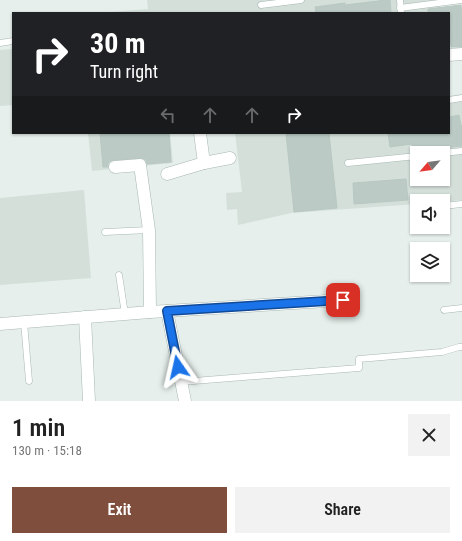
<!DOCTYPE html>
<meta charset="utf-8">
<style>
body{margin:0;font-family:"Roboto Condensed",sans-serif;background:#f2f2f2;color:#222;height:100vh;display:flex;flex-direction:column;font-size:15px;white-space:nowrap}
*{box-sizing:border-box;margin:0}
p{font-size:13px;color:#767676}
.icon{flex:none;width:22px;height:22px;fill:none;stroke:currentColor;stroke-width:2;stroke-linecap:round;stroke-linejoin:round}
.map{position:relative;height:401px;overflow:hidden}
.drawer{display:flex;flex-direction:column;background:#fff;flex:1}
.drawer>*{flex:none}
.top-card{position:absolute;left:12px;top:12px;width:438px;height:122px;border-radius:0px;box-shadow:0 1px 3px #0004;background:#202124;color:#fff;overflow:hidden}
.needle{width:26px;rotate:242deg}
.fabs{position:absolute;left:410px;top:146px;display:grid;gap:8px}
.fabs a{display:grid;place-items:center;width:40px;height:40px;border-radius:0px;background:#fff;box-shadow:0 1px 3px #0004;font-size:20px}
.pin{position:absolute;display:grid;place-items:center;width:34px;height:34px;color:#fff;margin:-17px;border-radius:8px;box-shadow:0 2px 6px #0006}
.me{position:absolute;width:44px;margin:-22px;rotate:349deg;stroke-linejoin:round;filter:drop-shadow(0 0 3px #0008)}
.turn{display:flex;align-items:center;gap:14px;height:84px;padding:0 12px;font-size:18px}
.turn .icon{width:52px;height:52px;stroke-width:2.5}
.turn b{display:block;font-size:28px;line-height:34px}
.lanes{display:flex;align-items:center;height:38px;padding:0 12px;background:#0003;justify-content:center;gap:20px;direction:ltr}
.lanes .off{opacity:.35}
.round{display:grid;place-items:center;flex:none;width:42px;height:42px;border-radius:0px;background:#f2f2f2}
.summary{display:flex;align-items:center;justify-content:space-between;height:68px;padding:0 12px}
h1{font-size:24px;font-weight:600;line-height:30px}
.button{display:flex;gap:8px;margin-top:auto;padding:8px 12px}
.button a{flex:1;height:46px;border-radius:0px;background:#804e3d;color:#fff;font-size:16px;font-weight:600;line-height:46px;text-align:center}
.button a+a{background:#f2f2f2;color:#222}
.map>svg:first-child{display:block}
.built{fill:#d4dfda;fill-rule:evenodd}
.building{fill:#bbcac4;stroke:#b8c9c2}
.lines{fill:none;stroke-linecap:round;stroke-linejoin:round}
.lane-casing{stroke:#a8b8b2;stroke-width:7}
.street-casing{stroke:#a8b8b2;stroke-width:13}
.lane{stroke:#fff;stroke-width:6}
.street{stroke:#fff;stroke-width:12}
.route-casing{stroke:#114b97;stroke-width:10}
.route{stroke:#1a73e8;stroke-width:7}
</style>
<div class="map">
<svg width="462" height="401" viewBox="0 0 462 401">
<rect width="100%" height="100%" fill="#e6efeb"/>
<g class="built">
<path d="M 147,0 L 441,0 L 439,0 L 441,13 L 98,13 L 148,9 Z"/>
<path d="M 13,49 L 13,105 L 0,106 L 0,50 Z"/>
<path d="M 462,94 L 462,200 L 443,202 L 443,201 L 417,201 L 417,204 L 291,213 L 238,225 L 237,209 L 227,210 L 226,193 L 242,192 L 235,133 L 449,133 L 449,96 ZM 417,153 L 443,153 L 443,179 L 417,179 Z"/>
<path d="M 88,133 L 170,133 L 173,163 L 92,171 Z"/>
<path d="M 84,190 L 91,278 L 0,285 L 0,198 Z"/>
</g>
<g class="building">
<path d="M 386,0 L 390,0 L 391,13 L 316,13 L 315,7 L 345,3 L 345,5 Z"/>
<path d="M 461,5 L 462,16 L 462,47 L 451,47 L 449,13 L 428,13 L 428,9 Z"/>
<path d="M 459,115 L 461,126 L 462,125 L 462,146 L 413,151 L 412,144 L 390,147 L 388,133 L 449,133 L 449,117 Z"/>
<path d="M 100,133 L 169,133 L 171,162 L 147,164 L 146,160 L 143,158 L 140,158 L 114,160 L 110,161 L 108,163 L 108,167 L 103,167 Z"/>
<path d="M 286,133 L 329,133 L 337,208 L 294,212 Z"/>
<path d="M 406,179 L 408,200 L 354,204 L 353,183 Z"/>
</g>
<g class="lines">
<defs>
<g id="lane">
<path d="M 400,0 L 401,13"/>
<path d="M 261,5 L 301,0"/>
<path d="M 400,8 L 462,0"/>
<path d="M 0,43 L 13,41"/>
<path d="M 449,100 L 462,98"/>
<path d="M 443,153 L 462,151"/>
<path d="M 348,163 L 417,156"/>
<path d="M 443,206 L 462,204"/>
<path d="M 414,208 L 417,208"/>
<path d="M 105,232 L 149,230"/>
<path d="M 119,275 L 125,314"/>
<path d="M 444,310 L 462,308"/>
<path d="M 24,322 L 29,381"/>
<path d="M 181,382 L 359,368 L 359,359 L 442,352 L 459,347 L 462,347"/>
</g>
<g id="street">
<path d="M 449,55 L 462,54"/>
<path d="M 200,133 L 204,163"/>
<path d="M 115,167 L 140,165 L 149,230 L 150,312"/>
<path d="M 167,174 L 204,163 L 230,158"/>
<path d="M 167,311 L 185,401"/>
<path d="M 85,317 L 89,401"/>
<path d="M 0,324 L 150,312 L 343,300"/>
</g>
</defs>
<use href="#lane" class="lane-casing"/>
<use href="#street" class="street-casing"/>
<use href="#lane" class="lane"/>
<use href="#street" class="street"/>
</g>
<g class="lines">
<defs>
<path id="route" d="M 178,367 L 167,311 L 343,300"/>
</defs>
<use href="#route" class="route-casing"/>
<use href="#route" class="route"/>
</g>
</svg>
<div class="fabs">
<a><svg class="needle" viewBox="-14 -14 28 28"><path d="M0-13l5 13h-10z" fill="#e53935"/><path d="M0 13l5-13h-10z" fill="#767676"/></svg></a>
<a><svg class="icon" aria-label="sound" viewBox="0 0 24 24"><path d="M4 9h4l5-4v14l-5-4H4zM17 9q2 3 0 6"/></svg></a>
<a><svg class="icon" aria-label="layers" viewBox="0 0 24 24"><path d="M12 4l9 5-9 5-9-5zM3 14l9 5 9-5"/></svg></a>
</div>
<div class="pin" style="left:343px;top:300px;background:#d93025"><svg class="icon" aria-label="arrive" viewBox="0 0 24 24"><path d="M6 21V4h12l-3 4 3 4H6"/></svg></div>
<svg class="me" style="left:178px;top:367px" viewBox="-20 -20 40 40"><path d="M0-17L14 15 0 8-14 15z" fill="#1a73e8" stroke="#fff" stroke-width="4"/></svg>
<div class="top-card">
<div class="turn"><svg class="icon" aria-label="right" viewBox="0 0 24 24"><path d="M7 20v-9h11M14 6l5 5-5 5"/></svg><div><b>30 m</b>Turn right</div></div>
<div class="lanes"><svg class="icon off" aria-label="left" viewBox="0 0 24 24"><path d="M17 20v-9H6M10 6l-5 5 5 5"/></svg><svg class="icon off" aria-label="ahead" viewBox="0 0 24 24"><path d="M12 20V5M6 11l6-6 6 6"/></svg><svg class="icon off" aria-label="ahead" viewBox="0 0 24 24"><path d="M12 20V5M6 11l6-6 6 6"/></svg><svg class="icon" aria-label="right" viewBox="0 0 24 24"><path d="M7 20v-9h11M14 6l5 5-5 5"/></svg></div>
</div>
</div>
<section class="drawer">
<div class="summary"><div><h1>1 min</h1><p>130 m · 15:18</p></div><a class="round"><svg class="icon" aria-label="close" viewBox="0 0 24 24"><path d="M6 6l12 12M18 6L6 18"/></svg></a></div>
<div class="button"><a>Exit</a><a>Share</a></div>
</section>
